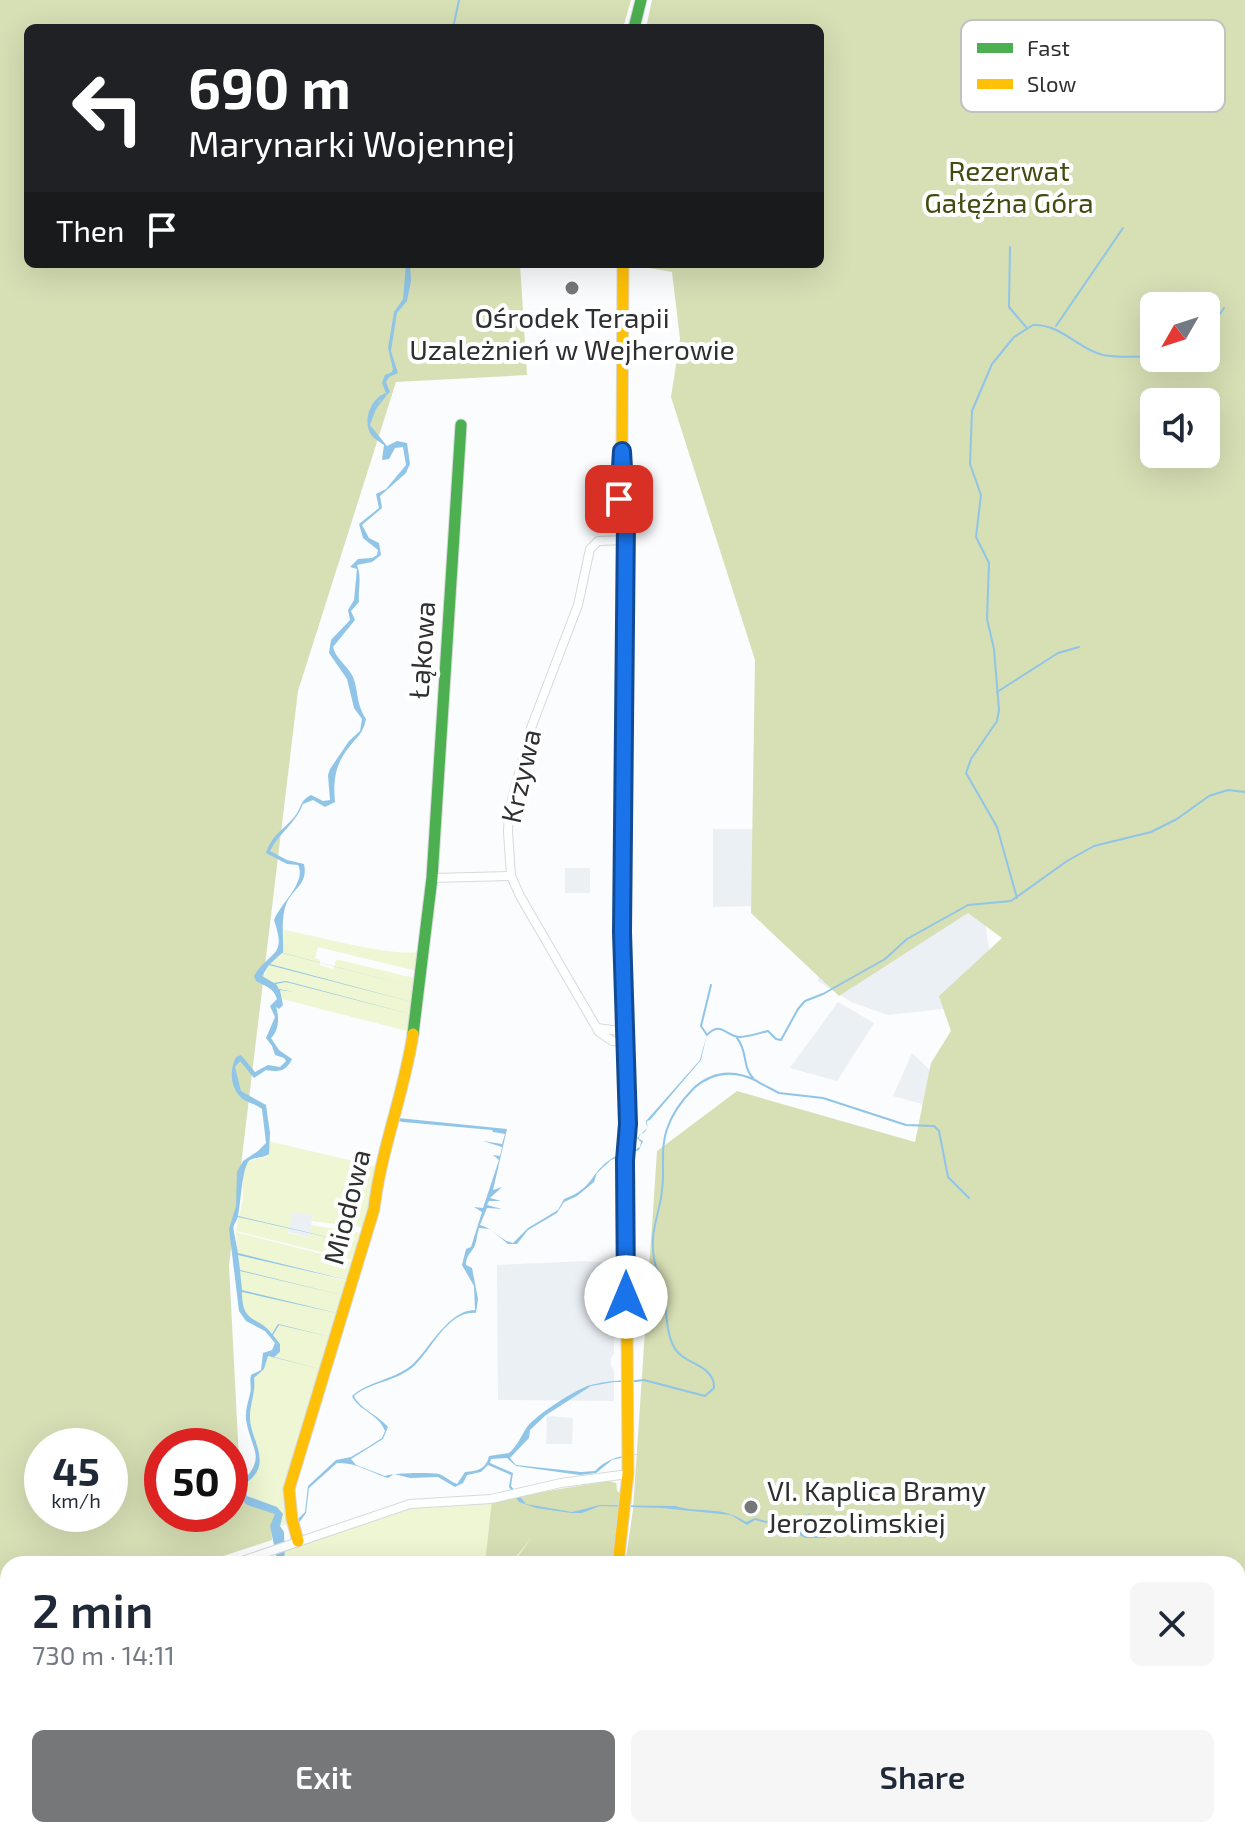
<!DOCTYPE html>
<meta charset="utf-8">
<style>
body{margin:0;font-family:"Exo 2",sans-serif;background:#f6f6f7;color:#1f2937;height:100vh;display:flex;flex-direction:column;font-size:30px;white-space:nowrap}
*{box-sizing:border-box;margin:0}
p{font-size:26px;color:#747a83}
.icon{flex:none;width:44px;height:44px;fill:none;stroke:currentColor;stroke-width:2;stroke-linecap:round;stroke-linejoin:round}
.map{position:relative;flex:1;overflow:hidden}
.panel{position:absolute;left:0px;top:1556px;width:1246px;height:282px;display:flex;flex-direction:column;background:#fff;border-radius:24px 24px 0 0;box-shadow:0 8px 32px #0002}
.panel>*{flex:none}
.guide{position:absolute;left:24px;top:24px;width:800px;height:244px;border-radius:12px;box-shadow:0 8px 32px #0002;background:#202124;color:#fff;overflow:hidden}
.needle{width:52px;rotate:231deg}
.tools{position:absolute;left:1140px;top:292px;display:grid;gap:16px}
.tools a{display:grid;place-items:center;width:80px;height:80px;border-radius:12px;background:#fff;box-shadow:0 8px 32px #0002;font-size:40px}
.speed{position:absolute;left:24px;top:1428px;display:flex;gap:16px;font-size:40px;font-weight:700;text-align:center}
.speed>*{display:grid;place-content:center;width:104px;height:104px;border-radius:50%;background:#fff;box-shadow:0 8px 32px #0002;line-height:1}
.speed small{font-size:20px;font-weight:400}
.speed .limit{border:12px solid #d22;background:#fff;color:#111}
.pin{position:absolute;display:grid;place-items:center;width:68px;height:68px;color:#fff;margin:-34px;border-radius:16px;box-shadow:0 4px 12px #0006}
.me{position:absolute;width:88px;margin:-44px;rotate:0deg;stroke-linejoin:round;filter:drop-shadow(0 0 6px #0008)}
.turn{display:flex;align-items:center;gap:28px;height:168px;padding:0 32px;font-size:36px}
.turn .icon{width:104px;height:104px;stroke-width:2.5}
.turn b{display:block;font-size:56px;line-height:68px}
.then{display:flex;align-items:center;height:76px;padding:0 32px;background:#0003;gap:16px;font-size:30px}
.round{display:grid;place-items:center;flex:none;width:84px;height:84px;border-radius:12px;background:#f6f6f7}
.summary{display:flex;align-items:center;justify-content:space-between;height:136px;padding:0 32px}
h1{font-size:48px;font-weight:600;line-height:60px}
.button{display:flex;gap:16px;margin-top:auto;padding:16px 32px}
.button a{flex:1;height:92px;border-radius:12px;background:#767778;color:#fff;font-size:32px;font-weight:600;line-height:92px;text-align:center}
.button a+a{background:#f6f6f7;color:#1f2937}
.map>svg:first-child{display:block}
.built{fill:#ebf0f5}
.green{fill:#eef6d3}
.forest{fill:#d7dfb5;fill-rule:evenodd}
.water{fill:#90c5e7}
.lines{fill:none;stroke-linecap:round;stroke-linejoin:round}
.stream{stroke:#90c5e7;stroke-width:2}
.street-casing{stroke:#d8d9da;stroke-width:10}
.fast-casing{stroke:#d8d9da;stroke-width:13}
.slow-casing{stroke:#d8d9da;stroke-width:13}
.street{stroke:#feffff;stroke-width:8}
.fast{stroke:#4caf50;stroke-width:11}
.slow{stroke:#ffc107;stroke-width:11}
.route-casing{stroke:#114b97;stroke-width:20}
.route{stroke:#1a73e8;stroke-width:14}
.poi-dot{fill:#767778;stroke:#fff;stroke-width:3}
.labels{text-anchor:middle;stroke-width:8;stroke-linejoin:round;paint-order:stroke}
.park-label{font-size:28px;fill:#434b11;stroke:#fff}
.poi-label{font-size:28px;fill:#2e2f30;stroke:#fff}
.street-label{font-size:28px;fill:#2e2f30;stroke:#fff}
.key{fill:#fff;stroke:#c0c1c1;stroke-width:2}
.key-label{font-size:22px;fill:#2e2f30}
</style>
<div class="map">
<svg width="1245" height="1837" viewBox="0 0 1245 1837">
<rect width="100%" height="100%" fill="#fbfcfd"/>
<g class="built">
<path d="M 713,829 L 768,829 L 757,906 L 713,907 Z"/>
<rect x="565" y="868" width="25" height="25"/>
<path d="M 983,910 L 994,981 L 960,1007 L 888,1015 L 851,1002 L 818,981 L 819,973 L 936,913 Z"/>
<path d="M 838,1002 L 874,1023 L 837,1081 L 790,1068 Z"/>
<path d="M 912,1053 L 981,1119 L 983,1121 L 893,1096 Z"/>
<path d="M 292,1211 L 313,1215 L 309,1237 L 288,1232 Z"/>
<path d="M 585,1261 L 614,1263 L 614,1283 L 610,1287 L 611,1301 L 614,1305 L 614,1354 L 611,1358 L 611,1366 L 614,1370 L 614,1401 L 498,1400 L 497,1265 Z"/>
<path d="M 547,1416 L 573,1418 L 572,1444 L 546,1444 Z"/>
</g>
<g class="green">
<path d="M 284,930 C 314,935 396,959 422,951 L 416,971 L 318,947 L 315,958 L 320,960 L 320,965 L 333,969 L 336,960 L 340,960 L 418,979 L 411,1032 L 282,999 L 280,989 L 263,978 L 269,964 L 283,952 Z"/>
<path d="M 268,1141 L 378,1167 L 367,1228 L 312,1221 L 313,1215 L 292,1212 L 288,1233 L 309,1237 L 311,1225 L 362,1233 L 357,1261 L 236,1231 L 243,1198 L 243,1171 L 249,1161 L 265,1157 L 269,1147 Z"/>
<path d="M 236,1232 L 356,1263 L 351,1281 L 267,1261 L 350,1282 L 299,1447 L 290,1524 L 280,1526 L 277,1508 L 247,1496 L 245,1484 C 274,1456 253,1450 250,1421 C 248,1406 256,1393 254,1378 L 264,1369 L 267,1356 L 273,1357 L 280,1352 C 280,1328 252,1328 244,1310 C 238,1294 238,1251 236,1232 Z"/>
<path d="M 618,1483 L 607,1564 L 285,1564 L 285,1549 L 412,1506 L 522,1498 Z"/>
<path d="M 8,1803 L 8,1830 L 562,1830 L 561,1837 L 0,1837 L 0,1805 Z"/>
</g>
<g class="forest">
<path d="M 0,0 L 631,0 L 623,28 L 28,28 L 28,264 L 520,264 L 527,375 L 396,382 L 298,691 L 229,1265 L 241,1499 L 247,1505 L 276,1513 L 271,1526 L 272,1540 L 199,1564 L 8,1564 L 8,1789 L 0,1791 ZM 42,1446 L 110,1446 L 110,1514 L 42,1514 ZM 162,1446 L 230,1446 L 230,1514 L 162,1514 Z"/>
<path d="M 652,0 L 1245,0 L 1245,1837 L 580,1837 L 581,1830 L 1238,1830 L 1238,1564 L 625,1564 L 633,1510 L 657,1151 L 737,1091 L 915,1142 L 931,1063 L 951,1031 L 939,996 L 1002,938 L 968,913 L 839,996 L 751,913 L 755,660 L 671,397 L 680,339 L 672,272 L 627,264 L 820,264 L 820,28 L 646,28 ZM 1154,306 L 1206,306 L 1206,358 L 1154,358 ZM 1154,402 L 1206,402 L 1206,454 L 1154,454 Z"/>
<path d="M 609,1481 L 616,1483 L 617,1491 L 621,1494 L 613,1564 L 513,1564 L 531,1538 L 510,1564 L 485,1564 L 492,1500 Z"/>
</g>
<g class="water">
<path d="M 406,264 L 410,264 L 411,281 L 407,301 L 397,313 L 391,351 L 398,373 L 389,377 L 386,382 L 390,392 L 379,401 L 370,425 L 387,446 L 397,441 L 407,443 L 410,464 L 406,473 L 380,496 L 382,508 L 362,525 L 369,538 L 379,543 L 381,555 L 372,562 L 357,565 C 362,578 358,588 359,602 L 351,611 L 355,620 L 333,647 C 336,659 346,664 352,675 C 359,689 355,702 366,719 C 363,733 359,735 350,746 C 335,764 333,780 335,802 L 325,807 L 313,800 L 303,804 C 296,823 279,833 270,851 L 287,860 L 304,864 C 308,883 295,887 287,902 C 280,918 284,936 283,953 L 414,987 L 282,953 L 270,964 L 416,1003 L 269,965 L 262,976 L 274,983 L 286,981 L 414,1015 L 286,982 L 276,984 L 279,989 L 294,992 L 280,990 L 283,1005 L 279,1009 L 276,1007 C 280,1018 278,1032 271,1038 L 279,1050 L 292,1059 C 286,1072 278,1072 266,1070 L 254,1078 L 240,1061 L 235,1067 L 241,1091 L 266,1105 L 270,1133 L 269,1154 C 263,1158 256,1157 250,1160 C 242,1165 241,1203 238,1216 L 362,1245 L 238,1217 L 233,1227 L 238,1253 L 351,1281 L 238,1255 L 240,1270 L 346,1296 L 240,1271 L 242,1290 L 341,1314 L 242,1292 C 242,1325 258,1315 272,1334 L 278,1324 L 331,1337 L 279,1325 L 273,1335 L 280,1344 L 280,1352 L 274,1357 L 324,1370 L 268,1356 L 264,1369 L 254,1378 C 256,1392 250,1403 250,1417 C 250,1441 275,1463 245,1484 L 247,1496 L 277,1507 L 283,1514 L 280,1526 L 284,1532 L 285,1564 L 278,1564 L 270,1526 L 275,1514 L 247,1505 L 241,1499 L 240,1484 C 268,1457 251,1450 246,1420 C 245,1410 248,1403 250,1394 C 252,1388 249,1382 251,1375 L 261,1370 L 263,1353 L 272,1350 L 275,1343 L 265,1331 L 246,1321 L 239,1311 L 229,1229 L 236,1206 L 237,1172 L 243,1161 L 258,1151 L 266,1143 L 262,1109 C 257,1105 250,1103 244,1100 C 230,1090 229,1071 236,1057 L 241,1055 L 255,1072 L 268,1065 L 280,1067 L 286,1061 L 284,1058 L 275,1055 L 272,1046 L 266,1038 L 275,1017 L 270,1006 L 277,999 C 274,988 265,986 256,981 L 254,976 C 271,949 287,958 274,920 C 281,903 307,882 298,865 L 287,864 L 266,853 C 273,833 283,831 295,816 C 302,808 299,801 311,795 L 323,801 L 330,800 L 328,775 L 330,769 L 349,741 L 360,731 L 362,719 L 354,708 L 347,679 L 329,653 L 331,640 L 350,620 L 348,610 L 354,600 L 357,569 L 350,567 L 358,559 L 372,558 L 377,555 L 378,550 L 363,538 L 359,524 L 379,508 L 376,494 L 386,489 L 406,465 L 403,447 L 395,448 L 389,459 L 382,460 L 384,445 C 380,442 376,440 373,437 C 361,424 370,398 386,393 L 382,383 L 385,375 L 392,372 L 393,369 L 388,348 L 394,312 L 403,299 Z"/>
<path d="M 707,1034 L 701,1060 L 650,1120 L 647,1121 C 648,1130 646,1132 639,1135 L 639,1139 L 643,1141 L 639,1150 L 611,1160 L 597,1173 L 594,1182 L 577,1196 L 564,1202 L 557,1213 L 528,1230 L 517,1244 L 508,1244 L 490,1229 L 479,1228 C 477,1234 477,1240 475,1245 C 472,1253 466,1254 466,1265 L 472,1268 L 478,1299 L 476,1313 C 449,1310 432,1348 416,1364 C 398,1382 372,1381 354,1396 C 359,1408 379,1416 388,1427 L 383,1439 L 351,1459 L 356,1465 L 385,1476 C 391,1473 431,1472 439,1474 C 445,1476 451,1482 457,1484 L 465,1472 C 478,1471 486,1469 489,1456 L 509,1453 C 518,1445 521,1436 527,1427 C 536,1415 577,1388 591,1385 C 606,1381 621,1380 636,1380 L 636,1382 L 614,1382 L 591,1386 L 546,1415 L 530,1430 L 529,1438 L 510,1458 L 516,1465 L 581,1472 L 595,1471 C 607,1458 623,1455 638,1454 L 612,1460 L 596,1473 L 580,1475 L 516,1466 L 507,1458 L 491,1459 L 490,1463 L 513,1473 L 511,1486 L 526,1504 L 572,1512 L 600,1505 L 675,1506 C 703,1514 720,1505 746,1522 L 755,1518 L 766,1521 L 781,1519 L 790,1531 L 796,1530 L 808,1514 L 828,1519 L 810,1516 L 799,1531 L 805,1535 L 826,1536 L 826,1538 L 805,1538 L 797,1533 L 789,1533 L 780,1521 L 766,1523 L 755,1520 L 747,1525 L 731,1515 L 662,1508 L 600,1506 L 582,1513 L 571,1513 L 536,1508 L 519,1502 L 509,1487 L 511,1475 L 488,1465 L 481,1472 L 467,1475 L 463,1483 L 455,1487 L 438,1477 L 410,1478 L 394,1474 L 388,1478 C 369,1472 356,1462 337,1463 L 309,1488 L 306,1513 L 298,1524 L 296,1521 L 305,1512 L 308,1486 L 336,1460 L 351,1457 L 368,1447 L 382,1438 L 385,1431 C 379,1414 358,1410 352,1396 C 370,1380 396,1380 414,1363 C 430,1347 449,1310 475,1310 L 474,1286 L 462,1265 L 466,1249 L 471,1247 L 482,1212 L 474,1207 L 483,1208 L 499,1160 L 493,1155 L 500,1156 L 502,1147 L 483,1141 L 502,1144 L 505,1134 L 493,1132 L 492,1130 L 403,1122 L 398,1121 L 398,1118 L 507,1129 L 493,1190 L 502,1187 L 490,1198 L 501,1201 L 489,1201 L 487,1205 L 502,1209 L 487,1208 L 480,1225 C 494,1228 500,1241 513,1243 L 528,1228 L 558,1210 L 564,1199 C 593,1189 591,1172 611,1159 C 619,1153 631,1152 640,1147 L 641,1142 L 637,1138 L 647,1128 L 646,1121 L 700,1060 Z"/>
</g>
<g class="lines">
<g class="stream">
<path d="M 453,28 L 459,0"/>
<path d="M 1010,247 L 1009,307 L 1026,327"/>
<path d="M 1056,326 L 1123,228"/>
<path d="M 1206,334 L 1224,308"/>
<path d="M 374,410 L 385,396"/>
<path d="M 997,692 L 1058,653 L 1079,647"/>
<path d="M 1017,898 L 997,827 L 966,773 L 971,759 L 997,721 L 999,710 L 994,649 L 987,619 L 989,563 L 976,537 L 981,495 L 970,464 L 972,411 L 992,364 L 1014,337 L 1033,325 C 1062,324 1077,349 1103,355 C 1119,358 1137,357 1154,356"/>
<path d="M 708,1034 C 721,1021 726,1036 739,1037 C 748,1037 759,1033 768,1031 L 776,1039 L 781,1040 L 798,1009 L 805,1001 L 823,994 L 885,959 L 907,939 L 968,905 L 1011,901 L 1067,861 L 1094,846 L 1151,832 L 1177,819 L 1209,796 L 1228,790 L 1245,792"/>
<path d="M 707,1035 L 701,1026 L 711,985"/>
<path d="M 737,1038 C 748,1051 742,1067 753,1078"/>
<path d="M 758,1082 L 779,1093 L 823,1098 L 906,1125 L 934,1126 L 939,1131 L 948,1177 L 969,1198"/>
<path d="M 636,1381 L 644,1380 L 705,1396 L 714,1388 C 715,1364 683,1365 674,1347 C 666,1333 667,1313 664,1298 C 660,1277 651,1260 653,1238 C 654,1222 661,1206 662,1190 C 665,1170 660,1148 667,1129 C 672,1114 683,1099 694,1088 C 713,1071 735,1070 757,1081"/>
</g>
<defs>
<g id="street">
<path d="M 626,540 L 598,541 L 590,549 L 578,605 L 531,728 L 509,811 L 508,832 L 511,876 L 520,896 L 599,1032 L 612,1041 L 626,1042"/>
<path d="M 432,878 L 511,876"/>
<path d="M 597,1028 L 626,1032"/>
<path d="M 233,1564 L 410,1504 L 491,1499 L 561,1483 L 628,1474"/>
</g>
<g id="fast">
<path d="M 634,28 L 641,0"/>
<path d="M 625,616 L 622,932 L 628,1124 L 625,1160 L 627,1319"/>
<path d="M 413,1034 L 432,878 L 461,425"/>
</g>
<g id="slow">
<path d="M 623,264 L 622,451 L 626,520 L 625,616"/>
<path d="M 298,1541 L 292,1519 L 289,1489 L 374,1209 C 381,1149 404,1094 413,1034"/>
<path d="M 618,1564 L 628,1474 L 627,1319"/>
<path d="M 571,1837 L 573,1830"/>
</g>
</defs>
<use href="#street" class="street-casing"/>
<use href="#fast" class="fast-casing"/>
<use href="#slow" class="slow-casing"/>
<use href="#street" class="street"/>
<use href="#fast" class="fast"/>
<use href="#slow" class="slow"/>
</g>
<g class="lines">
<defs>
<path id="route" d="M 619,499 L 622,451 L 626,520 L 622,932 L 628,1124 L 625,1160 L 626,1297"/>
</defs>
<use href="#route" class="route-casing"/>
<use href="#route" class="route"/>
</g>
<g class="poi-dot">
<circle cx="572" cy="288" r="8"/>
<circle cx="751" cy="1507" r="8"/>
</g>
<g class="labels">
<g class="park-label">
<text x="1009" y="181">Rezerwat<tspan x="1009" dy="32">Gałęźna Góra</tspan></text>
</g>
<g class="poi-label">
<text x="572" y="328">Ośrodek Terapii<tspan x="572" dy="32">Uzależnień w Wejherowie</tspan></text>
<text x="767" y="1501" text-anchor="start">VI. Kaplica Bramy<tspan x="767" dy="32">Jerozolimskiej</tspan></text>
</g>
<g class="street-label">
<text transform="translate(422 650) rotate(-86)" y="10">Łąkowa</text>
<text transform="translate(521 776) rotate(-77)" y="10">Krzywa</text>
<text transform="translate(347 1207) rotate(-76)" y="10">Miodowa</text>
</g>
</g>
<rect x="961" y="20" width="264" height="92" rx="12" class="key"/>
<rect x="977" y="43" width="36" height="10" fill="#4caf50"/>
<rect x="977" y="79" width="36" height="10" fill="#ffc107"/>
<g class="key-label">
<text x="1027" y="56">Fast</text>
<text x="1027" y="92">Slow</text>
</g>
</svg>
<div class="tools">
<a><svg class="needle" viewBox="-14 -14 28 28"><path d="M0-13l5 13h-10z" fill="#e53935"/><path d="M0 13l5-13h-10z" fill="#747a83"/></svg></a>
<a><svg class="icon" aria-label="sound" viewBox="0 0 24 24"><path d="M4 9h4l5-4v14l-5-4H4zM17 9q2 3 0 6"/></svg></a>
</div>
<div class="speed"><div>45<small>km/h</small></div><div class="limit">50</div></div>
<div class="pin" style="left:619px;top:499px;background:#d93025"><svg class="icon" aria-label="arrive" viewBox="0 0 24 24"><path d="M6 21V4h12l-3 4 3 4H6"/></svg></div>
<svg class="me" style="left:626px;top:1297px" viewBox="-20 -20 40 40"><circle r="19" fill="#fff"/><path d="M0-13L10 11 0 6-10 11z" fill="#1a73e8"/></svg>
<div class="guide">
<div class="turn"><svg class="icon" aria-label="left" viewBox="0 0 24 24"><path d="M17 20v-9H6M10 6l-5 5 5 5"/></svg><div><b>690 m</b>Marynarki Wojennej</div></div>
<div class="then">Then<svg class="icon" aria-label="arrive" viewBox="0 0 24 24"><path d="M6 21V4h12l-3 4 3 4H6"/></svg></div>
</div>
<section class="panel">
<div class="summary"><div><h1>2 min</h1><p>730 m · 14:11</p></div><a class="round"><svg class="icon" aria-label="close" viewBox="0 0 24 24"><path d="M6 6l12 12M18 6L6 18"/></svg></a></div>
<div class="button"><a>Exit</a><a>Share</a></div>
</section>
</div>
